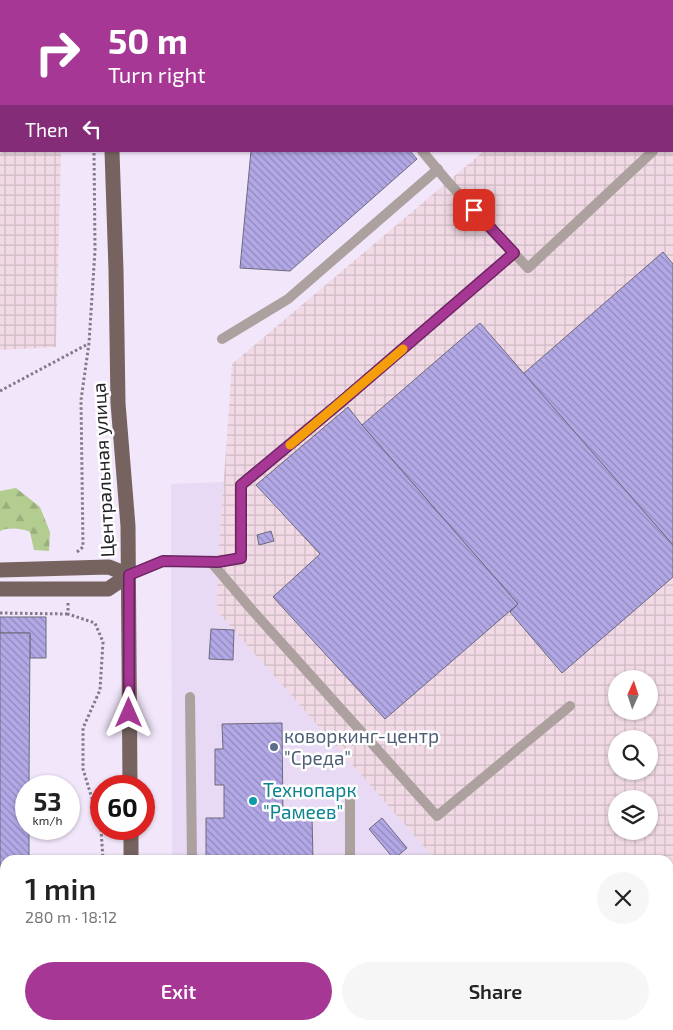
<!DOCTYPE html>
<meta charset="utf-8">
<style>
body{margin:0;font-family:"Exo 2",sans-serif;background:#f6f6f6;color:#222;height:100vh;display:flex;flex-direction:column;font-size:19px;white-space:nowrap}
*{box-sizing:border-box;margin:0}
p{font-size:16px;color:#767676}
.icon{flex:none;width:28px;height:28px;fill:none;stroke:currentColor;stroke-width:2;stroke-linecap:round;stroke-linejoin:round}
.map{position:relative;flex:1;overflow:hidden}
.side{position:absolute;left:0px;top:855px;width:674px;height:175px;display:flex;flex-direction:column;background:#fff;border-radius:15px 15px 0 0;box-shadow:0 1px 4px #0004}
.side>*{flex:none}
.guide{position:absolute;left:0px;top:0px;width:674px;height:152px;box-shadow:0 1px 4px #0004;background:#a63795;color:#fff;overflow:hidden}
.needle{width:32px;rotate:3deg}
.tools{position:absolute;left:608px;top:670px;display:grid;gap:10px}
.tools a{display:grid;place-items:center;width:50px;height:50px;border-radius:50%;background:#fff;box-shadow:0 1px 4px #0004;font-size:25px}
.speed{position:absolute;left:15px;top:775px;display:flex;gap:10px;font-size:25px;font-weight:700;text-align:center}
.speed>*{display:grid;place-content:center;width:65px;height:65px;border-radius:50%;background:#fff;box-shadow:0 1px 4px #0004;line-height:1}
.speed small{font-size:12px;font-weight:400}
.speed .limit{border:8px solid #d22;background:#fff;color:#111}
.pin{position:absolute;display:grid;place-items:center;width:42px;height:42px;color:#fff;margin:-21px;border-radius:10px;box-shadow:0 2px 8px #0006}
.me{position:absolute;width:55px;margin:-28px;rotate:0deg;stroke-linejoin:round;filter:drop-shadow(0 0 4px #0008)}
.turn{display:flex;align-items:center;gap:18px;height:105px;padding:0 25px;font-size:22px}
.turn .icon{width:65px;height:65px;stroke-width:2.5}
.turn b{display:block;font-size:35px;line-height:42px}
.then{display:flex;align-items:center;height:48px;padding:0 25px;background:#0003;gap:10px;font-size:19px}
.round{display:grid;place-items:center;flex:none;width:52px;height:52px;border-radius:26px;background:#f6f6f6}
.headline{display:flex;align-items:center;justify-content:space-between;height:85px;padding:0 25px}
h1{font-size:30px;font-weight:600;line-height:38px}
.primary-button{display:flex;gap:10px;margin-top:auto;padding:10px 25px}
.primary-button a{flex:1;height:58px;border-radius:30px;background:#a63795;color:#fff;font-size:20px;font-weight:600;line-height:58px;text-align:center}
.primary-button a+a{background:#f6f6f6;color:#222}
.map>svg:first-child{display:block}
.built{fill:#e8d9f4}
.industrial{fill:url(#industrial-grid);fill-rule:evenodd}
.forest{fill:url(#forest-firs)}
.building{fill:url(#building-back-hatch);stroke:#6d6a7d}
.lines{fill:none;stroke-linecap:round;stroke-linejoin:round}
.path{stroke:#817a87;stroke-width:3;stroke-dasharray:2.5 2.5;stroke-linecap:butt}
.lane{stroke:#aca19f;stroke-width:10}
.primary{stroke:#766360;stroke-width:15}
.route-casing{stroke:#6c2461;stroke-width:12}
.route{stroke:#a63795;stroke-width:9}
.slow{stroke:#f59e0b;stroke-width:9}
.service-dot{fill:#5c6f8a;stroke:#fff;stroke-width:2}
.culture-dot{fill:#0f9aa8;stroke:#fff;stroke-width:2}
.labels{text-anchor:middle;stroke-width:5;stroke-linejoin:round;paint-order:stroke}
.street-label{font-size:19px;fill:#252128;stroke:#fff}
.service-label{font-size:19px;fill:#4e5e75;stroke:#fff;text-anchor:start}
.culture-label{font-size:19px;fill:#0d838f;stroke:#fff;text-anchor:start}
</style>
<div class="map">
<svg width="673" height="1030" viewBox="0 0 673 1030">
<defs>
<pattern id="industrial-grid" width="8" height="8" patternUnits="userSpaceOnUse" patternTransform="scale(1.25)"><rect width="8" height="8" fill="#f1dae5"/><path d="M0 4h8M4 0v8" fill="none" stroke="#cebbc4"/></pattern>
<pattern id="forest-firs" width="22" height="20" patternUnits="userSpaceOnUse" patternTransform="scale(1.25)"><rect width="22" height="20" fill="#b3cc90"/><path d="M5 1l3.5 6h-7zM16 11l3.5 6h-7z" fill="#9aaf7c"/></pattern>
<pattern id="building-back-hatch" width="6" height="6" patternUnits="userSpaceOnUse" patternTransform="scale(1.25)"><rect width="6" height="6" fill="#b2a8e6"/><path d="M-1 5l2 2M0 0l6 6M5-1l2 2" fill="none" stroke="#9188ba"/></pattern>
</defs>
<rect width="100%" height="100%" fill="#f1e6fa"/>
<g class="built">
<path d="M 224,482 L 218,562 L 217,611 L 436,860 L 172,860 L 171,484 Z"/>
<path d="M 673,966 L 673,1030 L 597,1030 L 603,1025 L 669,1025 L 669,970 Z"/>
<path d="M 172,1025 L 579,1025 L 583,1030 L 172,1030 Z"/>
</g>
<g class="industrial">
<path d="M 0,0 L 66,0 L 65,1 L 1,1 L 1,151 L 61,151 L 56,347 L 0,350 Z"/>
<path d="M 613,0 L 673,0 L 673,966 L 669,970 L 669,860 L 436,860 L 217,611 L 218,562 L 232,364 L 484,151 L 672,151 L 672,1 L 614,1 ZM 616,679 L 649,679 L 649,711 L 616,711 ZM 616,739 L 649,739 L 649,771 L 616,771 ZM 616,799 L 649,799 L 649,831 L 616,831 Z"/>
</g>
<path class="forest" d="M 16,488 L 40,507 L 50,532 L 49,551 L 34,550 L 30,532 C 22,528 8,527 0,531 L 0,491 Z"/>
<g class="building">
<path d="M 251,151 L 410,151 L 417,159 L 290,271 L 240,268 Z"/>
<path d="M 663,252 L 673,264 L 673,545 L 523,374 Z"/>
<path d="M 480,323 L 673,545 L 673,577 L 562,673 L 510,612 L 518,604 L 362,425 Z"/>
<path d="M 348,407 L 362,425 L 518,604 L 385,719 L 273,597 L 320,554 L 256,485 Z"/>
<path d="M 271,531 L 274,541 L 259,545 L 257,535 Z"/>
<path d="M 0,617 L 46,617 L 46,658 L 30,658 L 30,633 L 0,633 Z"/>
<path d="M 211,629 L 234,630 L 233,660 L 209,659 Z"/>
<path d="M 0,633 L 30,633 L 29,786 L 26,786 L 26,829 L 29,829 L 29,860 L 5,860 L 5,912 L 0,912 Z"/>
<path d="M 282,723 L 283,817 L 312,816 L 313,860 L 206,860 L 206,818 L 224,818 L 224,785 L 215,785 L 215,749 L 223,749 L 222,724 Z"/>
<path d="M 382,818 L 407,848 L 394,859 L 369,829 Z"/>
<path d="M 31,1025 L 62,1025 L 62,1029 L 31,1030 Z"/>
<rect x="380" y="1025" width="48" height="4"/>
</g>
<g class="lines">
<g class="path">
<path d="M 74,1 L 74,0"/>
<path d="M 672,4 L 673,4"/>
<path d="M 0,391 L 88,344"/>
<path d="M 77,552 L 83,547 L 81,400 L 89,343 L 95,250 L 94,151"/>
<path d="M 68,603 L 68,614 L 95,623 L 103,642 L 100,690 L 83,728 L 83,769 L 101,828"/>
<path d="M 0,613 L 68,614"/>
<path d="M 101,829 L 103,860"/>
<path d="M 107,1025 L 107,1030"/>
</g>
<g class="lane">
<path d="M 281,0 L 286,1"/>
<path d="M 624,0 L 625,1"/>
<path d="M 261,1 L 264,0"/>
<path d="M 672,54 L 673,55"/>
<path d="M 672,133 L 673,133"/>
<path d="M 422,151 L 448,182 L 528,268 L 653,151"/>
<path d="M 222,339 L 288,299 L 438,169"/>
<path d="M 211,562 L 252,610 L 437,816 L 570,706"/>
<path d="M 129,575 L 163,561 L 218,562 L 241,558 L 241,485 L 341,402 L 514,253"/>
<path d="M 190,697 L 192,860"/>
<path d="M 350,860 L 350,797"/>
<path d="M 0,1009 L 4,1009 L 4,927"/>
<path d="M 193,1025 L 193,1030"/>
<path d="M 352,1025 L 352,1030"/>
<path d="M 73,1030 L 75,1025"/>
</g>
<g class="primary">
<path d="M 114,0 L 114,1"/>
<path d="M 112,151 L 116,270 L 118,403 L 128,526 L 130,786"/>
<path d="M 0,570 L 109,567 L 129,575"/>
<path d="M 0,589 L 108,589 L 129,575"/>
<path d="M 131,829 L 131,860"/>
<path d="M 135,1025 L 135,1030"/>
</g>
</g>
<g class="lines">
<defs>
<path id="route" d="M 129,713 L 129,575 L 163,561 L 218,562 L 241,558 L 241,485 L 341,402 L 514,253 L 474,210"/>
</defs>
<use href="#route" class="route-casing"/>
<use href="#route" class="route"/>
<path class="slow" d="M 290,445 L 403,349"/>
</g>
<circle class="service-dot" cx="274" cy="747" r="5"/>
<circle class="culture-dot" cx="253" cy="801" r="5"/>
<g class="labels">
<g class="street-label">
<text transform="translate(103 470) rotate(-93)" y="7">Центральная улица</text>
</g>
<g class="service-label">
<text x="284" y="743">коворкинг-центр<tspan x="284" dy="22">"Среда"</tspan></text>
</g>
<g class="culture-label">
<text x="263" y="797">Технопарк<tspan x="263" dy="22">"Рамеев"</tspan></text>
</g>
</g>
</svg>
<div class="tools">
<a><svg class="needle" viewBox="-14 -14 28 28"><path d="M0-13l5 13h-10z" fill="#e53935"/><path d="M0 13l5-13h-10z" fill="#767676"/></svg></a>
<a><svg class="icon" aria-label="search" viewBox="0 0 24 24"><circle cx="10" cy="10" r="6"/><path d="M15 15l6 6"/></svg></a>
<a><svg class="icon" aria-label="layers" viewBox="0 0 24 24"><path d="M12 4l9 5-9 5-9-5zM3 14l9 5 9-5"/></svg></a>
</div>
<div class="speed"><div>53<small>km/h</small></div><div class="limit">60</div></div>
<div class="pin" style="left:474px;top:210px;background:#d93025"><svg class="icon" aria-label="arrive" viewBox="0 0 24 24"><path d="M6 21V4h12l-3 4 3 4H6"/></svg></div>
<svg class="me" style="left:129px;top:713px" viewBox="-20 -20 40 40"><path d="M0-17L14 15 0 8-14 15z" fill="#a63795" stroke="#fff" stroke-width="4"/></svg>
<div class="guide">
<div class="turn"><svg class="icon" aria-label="right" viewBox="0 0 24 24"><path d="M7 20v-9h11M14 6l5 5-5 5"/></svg><div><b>50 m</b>Turn right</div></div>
<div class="then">Then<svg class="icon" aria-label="left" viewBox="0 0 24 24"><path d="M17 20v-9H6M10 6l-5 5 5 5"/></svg></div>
</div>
<section class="side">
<div class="headline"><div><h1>1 min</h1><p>280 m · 18:12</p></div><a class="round"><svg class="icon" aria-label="close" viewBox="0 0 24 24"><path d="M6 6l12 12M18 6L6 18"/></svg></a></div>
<div class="primary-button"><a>Exit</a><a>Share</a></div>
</section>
</div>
